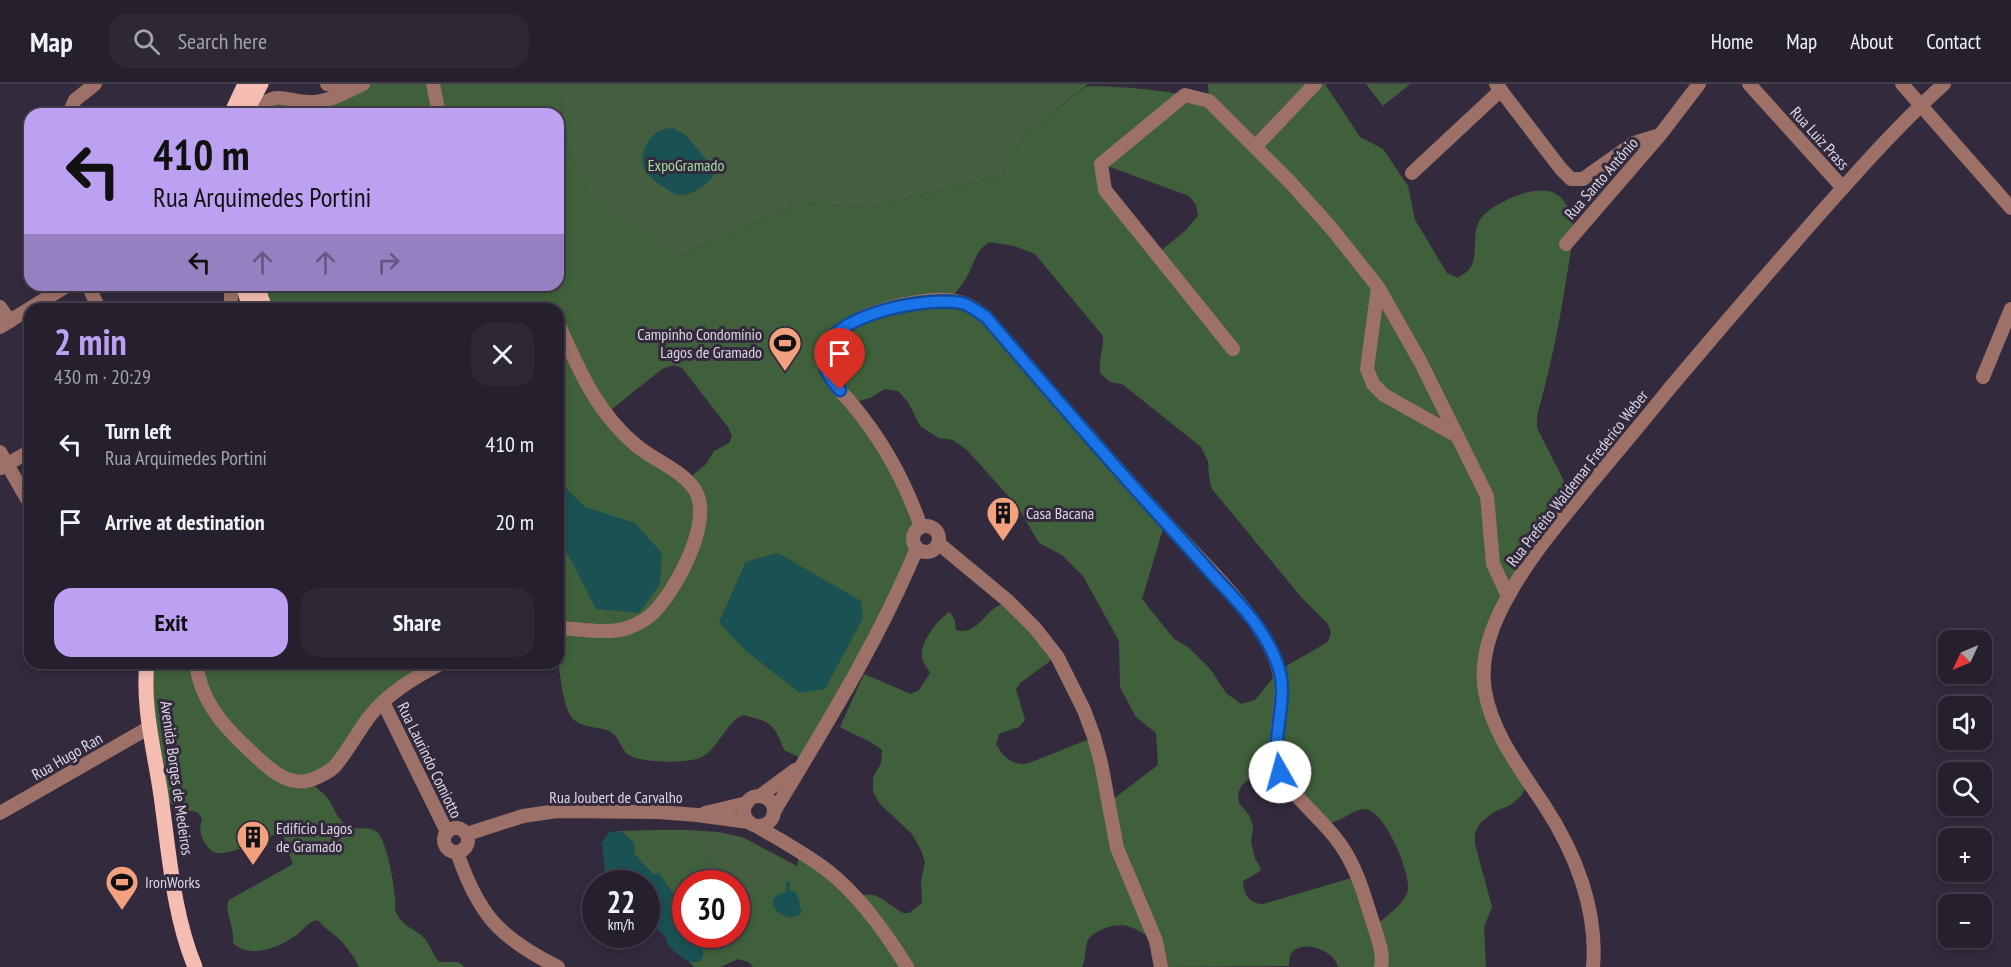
<!DOCTYPE html>
<meta charset="utf-8">
<style>
body{margin:0;font-family:"PT Sans Narrow",sans-serif;background:#2e2836;color:#f1f3f6;height:100vh;display:flex;flex-direction:column;font-size:22px;white-space:nowrap}
*{box-sizing:border-box;margin:0}
p{font-size:20px;color:#a4a3aa}
.icon{flex:none;width:33px;height:33px;fill:none;stroke:currentColor;stroke-width:2;stroke-linecap:round;stroke-linejoin:round}
.map{position:relative;flex:1;overflow:hidden}
.details{position:absolute;left:24px;top:219px;width:540px;height:366px;display:flex;flex-direction:column;background:#26202e;border-radius:18px;box-shadow:0 3px 9px #0003,0 0 0 2px #423e4a}
.details>*{flex:none}
.top-card{position:absolute;left:24px;top:24px;width:540px;height:183px;border-radius:18px;box-shadow:0 3px 9px #0003,0 0 0 2px #423e4a;background:#bca0f2;color:#111;overflow:hidden}
.needle{width:39px;rotate:226deg}
.buttons{position:absolute;left:1938px;top:546px;display:grid;gap:12px}
.buttons a{display:grid;place-items:center;width:54px;height:54px;border-radius:12px;background:#26202e;box-shadow:0 3px 9px #0003,0 0 0 2px #423e4a;font-size:30px}
.speed{position:absolute;left:582px;top:786px;display:flex;gap:12px;font-size:30px;font-weight:700;text-align:center}
.speed>*{display:grid;place-content:center;width:78px;height:78px;border-radius:50%;background:#26202e;box-shadow:0 3px 9px #0003,0 0 0 2px #423e4a;line-height:1}
.speed small{font-size:15px;font-weight:400}
.speed .limit{border:9px solid #d22;background:#fff;color:#111}
.pin{position:absolute;display:grid;place-items:center;width:51px;height:51px;color:#fff;margin:-62px -26px;border-radius:50% 50% 50% 0;rotate:-45deg;box-shadow:0 0 6px #0007}
.pin .icon{rotate:45deg}
.me{position:absolute;width:66px;margin:-33px;rotate:353deg;stroke-linejoin:round;filter:drop-shadow(0 0 4px #0008)}
.turn{display:flex;align-items:center;gap:21px;height:126px;padding:0 30px;font-size:27px}
.turn .icon{width:78px;height:78px;stroke-width:2.5}
.turn b{display:block;font-size:42px;line-height:51px}
.lanes{display:flex;align-items:center;height:57px;padding:0 30px;background:#0003;justify-content:center;gap:30px;direction:ltr}
.lanes .off{opacity:.35}
.round{display:grid;place-items:center;flex:none;width:63px;height:63px;border-radius:18px;background:#2e2836}
.summary{display:flex;align-items:center;justify-content:space-between;height:102px;padding:0 30px}
h1{font-size:36px;font-weight:600;line-height:45px;color:#bca0f2}
.cta{display:flex;gap:12px;margin-top:auto;padding:12px 30px}
.cta a{flex:1;height:69px;border-radius:18px;background:#bca0f2;color:#111;font-size:24px;font-weight:600;line-height:69px;text-align:center}
.cta a+a{background:#2e2836;color:#f1f3f6}
ul{padding:0;list-style:none}
li{display:flex;align-items:center;gap:18px;height:78px;padding:0 30px}
li div{flex:1}
li b{display:block;font-size:22px}
li em{font-style:normal}
header{display:flex;align-items:center;gap:36px;box-sizing:border-box;height:84px;padding:0 30px;background:#26202e;border-bottom:2px solid #423e4a}
header strong{font-size:28px}
nav{display:flex;gap:33px;margin-inline-start:auto;font-size:21px}
.search{width:420px;height:54px;background:#2e2836;display:flex;align-items:center;gap:15px;box-sizing:border-box;padding:0 21px;border-radius:18px;color:#a4a3aa;font-size:22px}
.map>svg:first-child{display:block}
.green{fill:#445e40}
.forest{fill:#40603b;fill-rule:evenodd}
.water{fill:#1a5152}
.lines{fill:none;stroke-linecap:round;stroke-linejoin:round}
.minor{stroke:#9d7168;stroke-width:14}
.major{stroke:#f5bdb2;stroke-width:15}
.route-casing{stroke:#114b97;stroke-width:15}
.route{stroke:#1a73e8;stroke-width:10}
.labels{text-anchor:middle;stroke-width:6;stroke-linejoin:round;paint-order:stroke}
.street-label{font-size:16px;fill:#ded8e5;stroke:#332a3d}
.park-label{font-size:16px;fill:#a9dfa1;stroke:#332a3d}
.poi-label{font-size:16px;fill:#ded8e5;stroke:#332a3d;text-anchor:start}
</style>
<header>
<strong>Map</strong>
<div class="search"><svg class="icon" aria-label="search" viewBox="0 0 24 24"><circle cx="10" cy="10" r="6"/><path d="M15 15l6 6"/></svg>Search here</div>
<nav><a>Home</a><a>Map</a><a>About</a><a>Contact</a></nav>
</header>
<div class="map">
<svg width="2011" height="883" viewBox="0 0 2011 883">
<rect width="100%" height="100%" fill="#332a3d"/>
<g class="green">
<path d="M 564,0 L 1088,0 L 1023,52 L 1002,92 L 872,123 L 798,120 L 679,172 L 598,124 L 569,71 L 561,18 Z"/>
<path d="M 1208,0 L 1315,0 L 1255,63 L 1209,17 Z"/>
<path d="M 1366,0 L 1410,0 L 1383,22 Z"/>
<path d="M 687,746 L 718,748 L 742,753 L 797,782 L 740,820 L 737,815 L 736,800 L 725,799 Z"/>
</g>
<g class="forest">
<path d="M 359,0 L 564,0 L 561,18 L 569,71 L 598,123 L 679,172 L 798,120 L 872,123 L 1002,92 L 1023,52 L 1085,3 C 1103,0 1189,8 1208,17 C 1218,22 1246,53 1255,63 L 1315,0 L 1325,0 L 1360,53 L 1383,65 L 1408,102 L 1415,136 L 1447,189 L 1458,194 C 1461,191 1466,189 1469,186 C 1482,169 1466,144 1488,127 C 1506,114 1550,93 1565,119 C 1568,122 1571,127 1572,131 C 1575,148 1570,173 1567,190 C 1560,238 1550,285 1537,332 L 1537,344 L 1568,405 L 1560,437 L 1486,562 L 1484,605 L 1529,698 L 1521,712 L 1511,721 L 1494,728 L 1481,738 L 1475,748 L 1475,760 L 1492,823 L 1484,843 L 1486,883 L 1338,883 C 1335,866 1298,853 1290,872 C 1290,873 1289,880 1289,882 L 1161,883 L 1156,857 C 1135,845 1127,836 1103,845 C 1098,848 1091,850 1088,856 C 1084,864 1087,874 1082,883 L 753,883 L 749,878 L 738,875 L 721,883 L 694,883 L 689,878 L 700,877 L 693,851 L 736,850 L 737,815 L 740,819 L 797,782 L 800,767 L 856,814 C 876,803 886,820 903,829 L 909,829 L 922,819 L 921,797 L 925,778 L 921,766 L 911,749 L 880,720 L 873,708 L 873,694 L 881,679 L 882,666 C 869,655 855,652 840,643 L 864,590 L 911,610 L 919,606 L 930,589 C 928,584 925,582 923,577 C 917,562 937,535 950,528 L 955,537 L 956,546 C 971,551 981,537 990,528 C 995,523 1002,520 1008,517 L 1057,572 L 1020,599 L 1016,605 L 1025,636 L 1019,643 L 999,650 L 996,660 C 1003,673 1013,683 1029,679 L 1094,653 L 1108,719 L 1158,681 L 1156,649 L 1136,633 L 1120,603 L 1119,557 L 1083,492 L 1062,471 L 1039,459 L 1017,422 L 967,366 L 953,356 L 939,354 L 920,342 L 908,318 L 898,307 L 885,305 L 870,314 L 851,319 L 891,374 L 917,446 L 913,455 L 917,464 L 803,675 L 784,666 C 774,639 770,638 743,631 C 725,639 719,664 702,673 C 690,680 641,679 629,671 C 620,665 619,651 609,647 C 598,642 585,645 574,636 C 563,626 561,593 558,579 L 558,225 L 265,225 L 257,201 L 558,201 L 558,30 L 252,30 L 267,17 L 306,18 ZM 1102,80 L 1189,112 L 1196,121 L 1198,132 L 1185,147 L 1158,169 L 1105,106 ZM 990,158 L 1014,162 L 1035,170 L 1103,252 C 1103,265 1099,276 1100,289 L 1110,298 L 1122,300 L 1201,363 L 1208,377 L 1209,393 L 1212,405 L 1302,514 L 1328,540 L 1331,548 L 1328,558 L 1279,586 L 1255,616 L 1241,620 L 1226,609 L 1211,586 L 1188,563 L 1174,555 L 1142,515 L 1165,438 L 965,220 L 948,216 C 957,208 963,200 969,189 C 975,176 976,166 990,158 ZM 674,281 L 682,284 L 728,343 L 732,352 L 729,359 L 714,367 L 706,380 L 687,396 L 606,330 L 662,285 ZM 778,469 L 719,539 L 746,478 ZM 1275,665 L 1288,702 L 1330,739 C 1342,737 1352,726 1364,725 C 1384,724 1411,789 1408,806 C 1405,820 1385,833 1374,843 L 1358,792 L 1263,820 C 1250,820 1243,810 1243,797 L 1259,788 L 1261,785 L 1255,774 L 1251,758 L 1253,742 L 1249,731 L 1239,719 L 1238,709 L 1242,701 L 1260,687 L 1270,676 Z"/>
<path d="M 147,579 L 442,579 L 403,602 L 334,682 L 309,697 C 314,702 321,707 326,712 C 334,722 336,734 347,742 C 356,748 369,740 377,748 C 387,757 394,800 395,814 C 396,819 394,823 396,828 C 403,844 415,844 425,855 C 431,863 433,871 439,878 L 458,878 L 465,883 L 359,883 C 354,872 342,856 332,849 C 326,844 323,843 318,836 C 307,838 304,846 295,852 C 278,864 250,875 233,859 C 235,842 223,826 229,816 L 293,780 L 281,748 C 268,753 230,771 218,769 C 211,769 208,763 204,758 C 200,749 199,744 202,736 C 198,725 195,728 186,727 C 178,726 173,722 168,717 Z"/>
<path d="M 659,746 L 687,746 L 725,799 L 686,800 L 685,827 L 659,790 L 653,790 L 634,770 L 625,750 L 616,747 Z"/>
</g>
<g class="water">
<path d="M 673,44 L 686,51 L 713,84 L 714,91 C 708,100 691,113 678,111 C 673,110 667,105 662,102 C 646,92 636,78 647,60 C 654,48 659,45 673,44 Z"/>
<path d="M 558,396 L 585,423 L 635,439 L 662,469 L 660,500 L 639,529 L 596,525 L 570,474 L 558,457 Z"/>
<path d="M 778,469 L 861,517 L 863,534 L 825,605 L 800,609 L 746,567 L 719,539 L 746,478 Z"/>
<path d="M 616,747 L 625,750 L 635,760 L 634,770 L 653,790 L 659,789 L 685,827 L 686,850 L 693,851 L 694,860 L 698,861 L 704,869 L 701,877 L 689,878 C 679,871 667,864 665,852 L 647,837 L 646,800 L 606,799 L 602,760 L 608,749 Z"/>
<path d="M 786,798 L 791,798 L 789,806 L 796,808 L 800,819 L 799,822 L 802,826 L 800,831 L 790,834 C 785,832 779,830 776,826 C 768,817 777,809 786,808 Z"/>
</g>
<g class="lines">
<g class="minor">
<path d="M 327,0 L 350,6"/>
<path d="M 433,0 L 439,30"/>
<path d="M 1496,0 L 1561,85 L 1571,95 L 1583,95 L 1634,59 L 1660,51 L 1699,0"/>
<path d="M 1749,0 L 1843,104"/>
<path d="M 1902,0 L 2011,124"/>
<path d="M 69,30 L 75,16 L 95,0"/>
<path d="M 252,30 C 279,1 284,20 314,18 C 331,17 348,7 363,0"/>
<path d="M 1255,63 L 1315,0"/>
<path d="M 1412,89 L 1501,6"/>
<path d="M 1566,160 L 1660,51"/>
<path d="M 88,201 L 99,225"/>
<path d="M 231,201 L 231,225"/>
<path d="M 1378,203 L 1367,285 L 1373,300 L 1384,311 L 1457,352"/>
<path d="M 0,223 L 10,237"/>
<path d="M 0,243 L 68,201"/>
<path d="M 1233,265 L 1105,106 L 1101,80 L 1185,11 L 1209,17 L 1290,98 L 1332,145 L 1378,203 L 1420,277 L 1487,412 L 1493,480 L 1508,512"/>
<path d="M 1983,293 L 2011,225"/>
<path d="M 0,368 L 30,420"/>
<path d="M 1,384 L 30,367"/>
<circle cx="926" cy="455" r="13"/>
<path d="M 921,443 C 905,397 883,357 852,320 C 842,308 826,295 824,278 C 822,247 864,231 889,224 C 911,218 945,211 966,220 C 973,223 980,229 986,233 C 1044,301 1102,368 1162,434 C 1196,472 1243,515 1267,558 C 1276,574 1282,592 1281,610 C 1281,636 1269,667 1282,691 C 1296,717 1323,735 1340,760 C 1357,784 1364,811 1373,839 C 1377,853 1384,868 1381,883"/>
<path d="M 938,459 L 1008,517 L 1035,544 L 1057,572 L 1084,626 L 1094,653 L 1101,679 L 1117,764 L 1156,857 L 1161,883"/>
<path d="M 558,544 C 579,545 612,551 630,543 C 638,540 647,535 653,529 C 676,506 714,437 695,406 C 682,386 655,377 637,362 C 598,330 579,287 559,241"/>
<path d="M 196,579 C 200,614 221,640 246,663 C 265,681 288,707 316,694 C 323,690 330,688 335,682 C 348,667 357,649 369,633 C 388,609 415,593 442,579"/>
<path d="M 383,618 L 447,748"/>
<circle cx="759" cy="727" r="15"/>
<path d="M 760,712 L 795,686"/>
<path d="M 775,726 C 826,641 879,556 917,464"/>
<path d="M 0,729 L 150,643"/>
<path d="M 705,729 L 747,719"/>
<path d="M 758,743 C 782,757 806,770 828,787 C 860,812 886,849 907,883"/>
<circle cx="456" cy="756" r="12"/>
<path d="M 467,750 L 523,732 L 557,727 L 658,728 L 697,731 L 749,738"/>
<path d="M 457,768 C 478,830 499,854 558,883"/>
<path d="M 1593,883 C 1598,826 1575,768 1544,721 C 1521,686 1492,649 1485,607 C 1479,572 1493,538 1510,509 C 1530,473 1557,441 1583,409 C 1612,374 1641,340 1669,305 C 1718,247 1767,190 1817,133 C 1858,87 1898,41 1944,0"/>
</g>
<g class="major">
<path d="M 231,30 L 245,0"/>
<path d="M 245,30 L 261,0"/>
<path d="M 243,201 L 250,225"/>
<path d="M 257,201 L 265,225"/>
<path d="M 147,579 C 142,623 155,669 161,712 C 169,768 173,830 195,883"/>
</g>
</g>
<g class="lines">
<defs>
<path id="route" d="M 840,306 C 830,295 820,281 825,265 C 837,229 929,212 962,219 C 970,221 978,228 986,233 C 1039,295 1092,357 1147,418 C 1169,442 1190,465 1211,489 C 1238,518 1267,546 1279,585 C 1289,619 1269,655 1280,688"/>
</defs>
<use href="#route" class="route-casing"/>
<use href="#route" class="route"/>
</g>
<defs>
<symbol id="stadium-pin" viewBox="-11 -11 22 30"><path d="M0 17L-7.5 6A9.5 9.5 0 1 1 7.5 6Z" fill="#f2a17e" stroke="#332a3d"/><path d="M0-5a6.5 5 0 1 0 0 10a6.5 5 0 1 0 0-10ZM-3.5-1.8h7v3.6h-7Z" fill="#111"/></symbol>
<symbol id="building-pin" viewBox="-11 -11 22 30"><path d="M0 17L-7.5 6A9.5 9.5 0 1 1 7.5 6Z" fill="#f2a17e" stroke="#332a3d"/><path d="M-4-6H4V6H1V3H-1V6H-4ZM-2.5-4.3h1.7v1.8h-1.7ZM.8-4.3h1.7v1.8H.8ZM-2.5-1h1.7V.8h-1.7ZM.8-1h1.7V.8H.8Z" fill="#111"/></symbol>
</defs>
<g fill-rule="evenodd">
<use href="#stadium-pin" x="766" y="240" width="38" height="52"/>
<use href="#building-pin" x="984" y="410" width="38" height="52"/>
<use href="#building-pin" x="234" y="734" width="38" height="52"/>
<use href="#stadium-pin" x="103" y="779" width="38" height="52"/>
</g>
<g class="labels">
<g class="street-label">
<text transform="translate(1820 54) rotate(48)" y="6">Rua Luiz Prass</text>
<text transform="translate(1601 94) rotate(-49)" y="6">Rua Santo Antônio</text>
<text transform="translate(1577 394) rotate(-52)" y="6">Rua Prefeito Waldemar Frederico Weber</text>
<text transform="translate(67 672) rotate(-30)" y="6">Rua Hugo Ran</text>
<text transform="translate(430 676) rotate(64)" y="6">Rua Laurindo Comiotto</text>
<text transform="translate(177 694) rotate(82)" y="6">Avenida Borges de Medeiros</text>
<text x="616" y="719">Rua Joubert de Carvalho</text>
</g>
<g class="park-label">
<text x="686" y="87">ExpoGramado</text>
</g>
<g class="poi-label">
<text x="762" y="256" text-anchor="end">Campinho Condomínio<tspan x="762" dy="18">Lagos de Gramado</tspan></text>
<text x="1026" y="435">Casa Bacana</text>
<text x="276" y="750">Edifício Lagos<tspan x="276" dy="18">de Gramado</tspan></text>
<text x="145" y="804">IronWorks</text>
</g>
</g>
</svg>
<div class="buttons">
<a><svg class="needle" viewBox="-14 -14 28 28"><path d="M0-13l5 13h-10z" fill="#e53935"/><path d="M0 13l5-13h-10z" fill="#a4a3aa"/></svg></a>
<a><svg class="icon" aria-label="sound" viewBox="0 0 24 24"><path d="M4 9h4l5-4v14l-5-4H4zM17 9q2 3 0 6"/></svg></a>
<a><svg class="icon" aria-label="search" viewBox="0 0 24 24"><circle cx="10" cy="10" r="6"/><path d="M15 15l6 6"/></svg></a>
<a>+</a>
<a>−</a>
</div>
<div class="speed"><div>22<small>km/h</small></div><div class="limit">30</div></div>
<div class="pin" style="left:840px;top:306px;background:#d93025"><svg class="icon" aria-label="arrive" viewBox="0 0 24 24"><path d="M6 21V4h12l-3 4 3 4H6"/></svg></div>
<svg class="me" style="left:1280px;top:688px" viewBox="-20 -20 40 40"><circle r="19" fill="#fff"/><path d="M0-13L10 11 0 6-10 11z" fill="#1a73e8"/></svg>
<div class="top-card">
<div class="turn"><svg class="icon" aria-label="left" viewBox="0 0 24 24"><path d="M17 20v-9H6M10 6l-5 5 5 5"/></svg><div><b>410 m</b>Rua Arquimedes Portini</div></div>
<div class="lanes"><svg class="icon" aria-label="left" viewBox="0 0 24 24"><path d="M17 20v-9H6M10 6l-5 5 5 5"/></svg><svg class="icon off" aria-label="ahead" viewBox="0 0 24 24"><path d="M12 20V5M6 11l6-6 6 6"/></svg><svg class="icon off" aria-label="ahead" viewBox="0 0 24 24"><path d="M12 20V5M6 11l6-6 6 6"/></svg><svg class="icon off" aria-label="right" viewBox="0 0 24 24"><path d="M7 20v-9h11M14 6l5 5-5 5"/></svg></div>
</div>
<section class="details">
<div class="summary"><div><h1>2 min</h1><p>430 m · 20:29</p></div><a class="round"><svg class="icon" aria-label="close" viewBox="0 0 24 24"><path d="M6 6l12 12M18 6L6 18"/></svg></a></div>
<ul>
<li><svg class="icon" aria-label="left" viewBox="0 0 24 24"><path d="M17 20v-9H6M10 6l-5 5 5 5"/></svg><div><b>Turn left</b><p>Rua Arquimedes Portini</p></div><em>410 m</em></li>
<li><svg class="icon" aria-label="arrive" viewBox="0 0 24 24"><path d="M6 21V4h12l-3 4 3 4H6"/></svg><div><b>Arrive at destination</b></div><em>20 m</em></li>
</ul>
<div class="cta"><a>Exit</a><a>Share</a></div>
</section>
</div>
